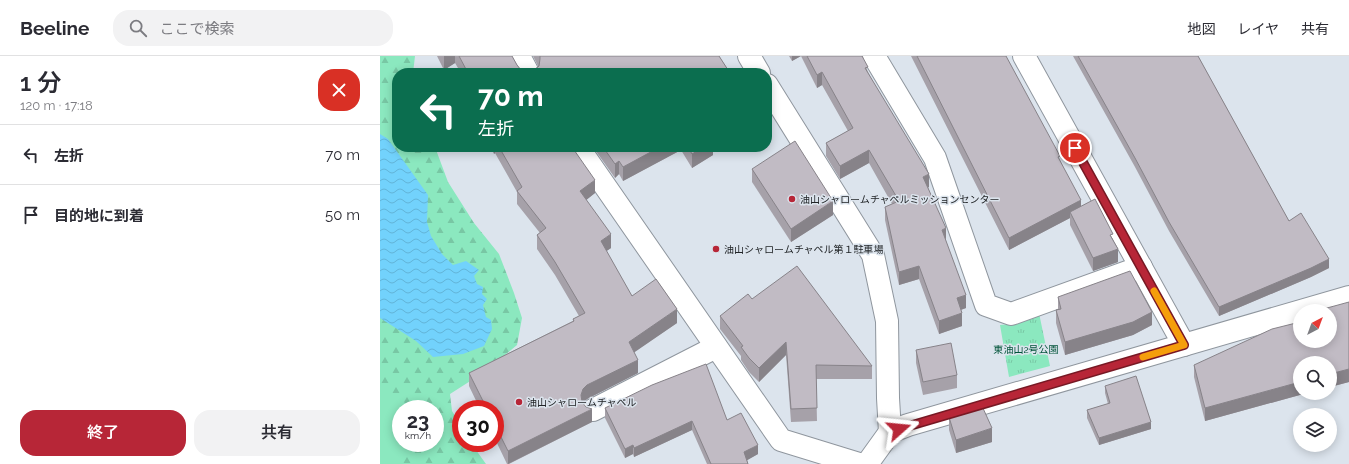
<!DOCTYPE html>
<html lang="ja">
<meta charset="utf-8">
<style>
body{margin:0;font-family:Raleway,"Noto Sans JP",sans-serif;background:#f2f2f3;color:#2b2b33;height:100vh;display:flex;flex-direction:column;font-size:15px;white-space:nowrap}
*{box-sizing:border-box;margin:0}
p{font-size:13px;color:#7c7c81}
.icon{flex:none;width:22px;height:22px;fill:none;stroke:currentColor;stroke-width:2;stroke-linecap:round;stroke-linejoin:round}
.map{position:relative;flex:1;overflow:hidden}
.details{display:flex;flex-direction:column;background:#fff;width:380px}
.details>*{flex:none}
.hud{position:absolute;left:12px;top:12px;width:380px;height:84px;border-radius:16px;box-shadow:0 2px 10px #0003;background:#0b6e4f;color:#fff;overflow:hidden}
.needle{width:26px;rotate:41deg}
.tools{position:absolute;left:913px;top:248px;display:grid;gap:8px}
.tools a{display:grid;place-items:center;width:44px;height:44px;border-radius:50%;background:#fff;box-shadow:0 2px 10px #0003;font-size:20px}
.speed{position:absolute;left:12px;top:344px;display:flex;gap:8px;font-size:20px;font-weight:700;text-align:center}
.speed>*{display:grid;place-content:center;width:52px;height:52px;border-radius:50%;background:#fff;box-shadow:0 2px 10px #0003;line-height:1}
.speed small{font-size:10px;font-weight:400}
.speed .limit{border:6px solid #d22;background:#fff;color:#111}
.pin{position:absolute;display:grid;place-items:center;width:34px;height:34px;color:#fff;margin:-17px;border:2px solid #fff;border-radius:50%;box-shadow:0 1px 4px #0007}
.me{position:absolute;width:44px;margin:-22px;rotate:72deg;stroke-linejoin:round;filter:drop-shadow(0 0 3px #0008)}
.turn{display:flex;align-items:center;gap:14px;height:84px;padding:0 20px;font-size:18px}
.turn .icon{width:52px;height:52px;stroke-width:2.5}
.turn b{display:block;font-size:28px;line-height:34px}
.round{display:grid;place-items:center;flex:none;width:42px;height:42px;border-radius:16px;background:#f2f2f3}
.head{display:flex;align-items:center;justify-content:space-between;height:68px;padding:0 20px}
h1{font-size:24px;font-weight:600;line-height:30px}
.primary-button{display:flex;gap:8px;margin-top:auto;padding:8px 20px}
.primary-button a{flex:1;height:46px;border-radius:16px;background:#b72637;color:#fff;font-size:16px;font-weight:600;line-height:46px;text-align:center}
.primary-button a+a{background:#f2f2f3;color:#2b2b33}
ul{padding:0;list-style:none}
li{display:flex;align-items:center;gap:12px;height:60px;padding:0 20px;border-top:1px solid #e1e1e2}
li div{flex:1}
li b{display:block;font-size:15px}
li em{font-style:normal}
header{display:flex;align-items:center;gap:24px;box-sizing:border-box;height:56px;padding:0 20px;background:#fff;border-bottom:1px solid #e1e1e2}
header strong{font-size:19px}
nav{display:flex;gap:22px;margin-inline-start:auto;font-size:14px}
.search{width:280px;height:36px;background:#f2f2f3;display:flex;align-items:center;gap:10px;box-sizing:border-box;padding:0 14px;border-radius:16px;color:#7c7c81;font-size:15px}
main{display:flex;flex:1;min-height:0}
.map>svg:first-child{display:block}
.green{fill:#8be8bf}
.forest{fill:url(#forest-firs)}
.park{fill:url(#park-tufts)}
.water{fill:url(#water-waves)}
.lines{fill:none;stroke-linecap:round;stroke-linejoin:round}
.minor-casing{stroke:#8f969e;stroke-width:24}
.minor{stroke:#fff;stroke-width:22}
.wall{fill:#a6a1a9}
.shaded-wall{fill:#878389}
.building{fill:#c1bbc4;stroke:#878389}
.route-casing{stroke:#771924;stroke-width:10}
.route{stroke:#b72637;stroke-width:7}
.slow{stroke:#f59e0b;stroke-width:7}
.poi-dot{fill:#b72637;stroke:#dce4ed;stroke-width:1.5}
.labels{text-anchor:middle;stroke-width:3;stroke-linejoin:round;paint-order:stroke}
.poi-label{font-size:10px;fill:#212427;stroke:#dce4ed;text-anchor:start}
.park-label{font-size:10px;fill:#015339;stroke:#dce4ed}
</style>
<header>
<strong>Beeline</strong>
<div class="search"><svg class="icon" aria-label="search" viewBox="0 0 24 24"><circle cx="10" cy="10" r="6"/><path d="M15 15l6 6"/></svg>ここで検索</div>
<nav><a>地図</a><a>レイヤ</a><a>共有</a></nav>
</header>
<main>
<section class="details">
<div class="head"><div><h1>1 分</h1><p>120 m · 17:18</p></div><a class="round" style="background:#d93025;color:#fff"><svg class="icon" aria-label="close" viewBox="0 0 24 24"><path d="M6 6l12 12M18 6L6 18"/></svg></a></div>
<ul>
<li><svg class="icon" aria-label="left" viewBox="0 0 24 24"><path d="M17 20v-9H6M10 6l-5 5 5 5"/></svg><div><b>左折</b></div><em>70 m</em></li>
<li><svg class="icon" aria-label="arrive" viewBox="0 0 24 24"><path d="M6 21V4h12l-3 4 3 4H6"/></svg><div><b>目的地に到着</b></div><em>50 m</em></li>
</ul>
<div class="primary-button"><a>終了</a><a>共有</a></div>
</section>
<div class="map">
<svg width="969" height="408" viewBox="0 0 969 408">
<defs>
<pattern id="forest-firs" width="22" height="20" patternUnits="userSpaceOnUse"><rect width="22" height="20" fill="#8be8bf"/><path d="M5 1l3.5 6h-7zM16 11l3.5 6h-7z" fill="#78c7a4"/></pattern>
<pattern id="park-tufts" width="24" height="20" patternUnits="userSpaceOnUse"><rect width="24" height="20" fill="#8be8bf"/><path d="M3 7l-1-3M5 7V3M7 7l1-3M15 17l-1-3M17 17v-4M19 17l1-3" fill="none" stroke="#78c7a4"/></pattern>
<pattern id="water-waves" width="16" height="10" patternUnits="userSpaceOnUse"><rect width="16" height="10" fill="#72d2fc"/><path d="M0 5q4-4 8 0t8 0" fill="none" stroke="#62b4d8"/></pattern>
</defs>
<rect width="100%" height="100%" fill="#dce4ed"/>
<path class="green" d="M 0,286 L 40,353 L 21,353 L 21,387 L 55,387 L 65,400 L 54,408 L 0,408 Z"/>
<path class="forest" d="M 0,0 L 35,0 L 33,17 L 17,17 L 17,91 L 55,91 L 68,126 L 94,167 L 119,198 L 134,237 L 142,262 L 137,289 L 106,315 L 70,338 L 72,355 L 81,370 L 81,387 L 91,387 L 106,408 L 17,408 L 20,406 L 30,387 L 55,387 L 55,353 L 28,353 L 21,340 L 0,337 Z"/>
<path class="park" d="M 659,257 L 670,310 L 629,321 L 620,269 L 632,268 Z"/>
<path class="water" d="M 0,78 L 8,83 L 48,139 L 47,166 L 51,180 L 62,198 L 73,209 L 86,205 L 99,214 L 94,220 L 97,228 L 103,231 L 102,238 L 107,243 L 103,249 L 106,261 L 111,264 L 112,273 L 104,290 L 83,298 L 53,301 L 36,285 L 0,262 Z"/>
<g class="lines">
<defs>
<g id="minor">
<path d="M 139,0 L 148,17"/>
<path d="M 369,0 L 379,17"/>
<path d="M 494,0 L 555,102 L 606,249 L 631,258 L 761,211"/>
<path d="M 644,0 L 804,289"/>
<path d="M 387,29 L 493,199 L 507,265 L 508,342 L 510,376"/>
<path d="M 198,91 L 401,384 L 479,408"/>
<path d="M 213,354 L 336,291"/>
<path d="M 487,408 L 510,376 L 528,369 L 969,241"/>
</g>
</defs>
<use href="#minor" class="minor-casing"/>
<use href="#minor" class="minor"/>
</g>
<g class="wall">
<path d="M 57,0 L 132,0 L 137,9 L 141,14 L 147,16 L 153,15 L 158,10 L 153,0 L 339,0 L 350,17 L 81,17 L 75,7 L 64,14 Z"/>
<path d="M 409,0 L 482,0 L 488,16 L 549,131 L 548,131 L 566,185 L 586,252 L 581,254 L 582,270 L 559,278 L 539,223 L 519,229 L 505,164 L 505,151 L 512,148 L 489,107 L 460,123 L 446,100 L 446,87 L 468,75 L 442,29 L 437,32 L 421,0 L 412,5 Z"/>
<path d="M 531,0 L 626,0 L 680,104 L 701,150 L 733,183 L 738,206 L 713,215 L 690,169 L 690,162 L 629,194 Z"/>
<path d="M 693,0 L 818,0 L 909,165 L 949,212 L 931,221 L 839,260 L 789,175 L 755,111 Z"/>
<path d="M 110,91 L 192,91 L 215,137 L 206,144 L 231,192 L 226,195 L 252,240 L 297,267 L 254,296 L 258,317 L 207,343 L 203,347 L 212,366 L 129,408 L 127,408 L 115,383 L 115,353 L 100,353 L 89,330 L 89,317 L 193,265 L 193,263 L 199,260 L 175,219 L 157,193 L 157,179 L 160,177 L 137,148 L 137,136 L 115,97 L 114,98 Z"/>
<path d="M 213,91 L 336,91 L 333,93 L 333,99 L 312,112 L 301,94 L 243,125 L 239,118 L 235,122 Z"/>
<path d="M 372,113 L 453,159 L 411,186 L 372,126 Z"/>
<path d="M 678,241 L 772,269 L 753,279 L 685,299 L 676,267 L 676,254 L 678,254 Z"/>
<path d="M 372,243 L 492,310 L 492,323 L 436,323 L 437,365 L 411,366 L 406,299 L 379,326 L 369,316 L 361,304 L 361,300 L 340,273 L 340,260 Z"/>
<path d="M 969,246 L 969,326 L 950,331 L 920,337 L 927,337 L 825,365 L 814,321 L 814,309 L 920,285 Z"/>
<path d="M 536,294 L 577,319 L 577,332 L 543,339 L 536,307 Z"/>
<path d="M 725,330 L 771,373 L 719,389 L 707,362 L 707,354 L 728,348 L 725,337 Z"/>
<path d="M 225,352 L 347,364 L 378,398 L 367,404 L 368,408 L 327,408 L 312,374 L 254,401 L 253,398 L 245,402 L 225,362 Z"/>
<path d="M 569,361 L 612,386 L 576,397 L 569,374 Z"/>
</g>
<g class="shaded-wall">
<path d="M 64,0 L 75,0 L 75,7 L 64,14 Z"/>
<path d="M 412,0 L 421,0 L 412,5 Z"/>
<path d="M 442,16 L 442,29 L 437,32 L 437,19 Z"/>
<path d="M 114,91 L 115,91 L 115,97 L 114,98 Z"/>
<path d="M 280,91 L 301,91 L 301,94 L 243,125 L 243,111 Z"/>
<path d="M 324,91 L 336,91 L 333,93 L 333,99 L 312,112 L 312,98 Z"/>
<path d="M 489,94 L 489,107 L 460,123 L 460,110 Z"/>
<path d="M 239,105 L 239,118 L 235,122 L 235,108 Z"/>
<path d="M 549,118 L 549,131 L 543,134 L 543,121 Z"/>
<path d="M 215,124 L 215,137 L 200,149 L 200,135 Z"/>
<path d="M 701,144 L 701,156 L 690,156 L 690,162 L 629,194 L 629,182 Z"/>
<path d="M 453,145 L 453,159 L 411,186 L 411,173 Z"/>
<path d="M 566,172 L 566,185 L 562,174 Z"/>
<path d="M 231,178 L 231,192 L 221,199 L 221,185 Z"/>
<path d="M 738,193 L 738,206 L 713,215 L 713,202 Z"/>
<path d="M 949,203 L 949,212 L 931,221 L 839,260 L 839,251 Z"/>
<path d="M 539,210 L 539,223 L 519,229 L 519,216 Z"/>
<path d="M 586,239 L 586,252 L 577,255 L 577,242 Z"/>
<path d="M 297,253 L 297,267 L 249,300 L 249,286 Z"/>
<path d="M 772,256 L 772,269 L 753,279 L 685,299 L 685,286 Z"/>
<path d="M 582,257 L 582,270 L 559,278 L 559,265 Z"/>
<path d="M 406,286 L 406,299 L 379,326 L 379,312 Z"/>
<path d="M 258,304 L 258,317 L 207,343 L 203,347 L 201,353 L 201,339 L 203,333 L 207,329 Z"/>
<path d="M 969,313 L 969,326 L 950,331 L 950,318 Z"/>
<path d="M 920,326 L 920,337 L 927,337 L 825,365 L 825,352 Z"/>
<path d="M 212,353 L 212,366 L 128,408 L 128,395 Z"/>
<path d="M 312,365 L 312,374 L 254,401 L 254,392 Z"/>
<path d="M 771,366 L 771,373 L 719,389 L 719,382 Z"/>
<path d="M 612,372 L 612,386 L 576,397 L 576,384 Z"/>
<path d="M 253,389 L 253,398 L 245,402 L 245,393 Z"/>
<path d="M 378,389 L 378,398 L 364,406 L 364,396 Z"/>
</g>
<g class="building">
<path d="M 79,0 L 132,0 L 137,9 L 141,14 L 147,16 L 153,15 L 159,10 L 160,3 L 160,0 L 339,0 L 350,17 L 88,17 Z"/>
<path d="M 427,0 L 482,0 L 488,11 L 485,12 L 549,118 L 543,121 L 566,172 L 562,174 L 586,239 L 577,242 L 582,257 L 559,265 L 539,210 L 519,216 L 505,151 L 519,145 L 489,94 L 460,110 L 446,87 L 473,72 L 442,16 L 437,19 Z"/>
<path d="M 537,0 L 626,0 L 680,100 L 678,101 L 701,144 L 629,182 Z"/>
<path d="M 698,0 L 818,0 L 909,165 L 921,157 L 949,203 L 931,212 L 839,251 L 789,166 L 755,102 Z"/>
<path d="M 415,85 L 453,145 L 411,173 L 372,113 Z"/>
<path d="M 119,91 L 192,91 L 215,124 L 200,135 L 231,178 L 221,185 L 252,240 L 276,223 L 297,253 L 249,286 L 258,304 L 207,329 L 203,333 L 201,339 L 202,346 L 206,351 L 212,353 L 128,395 L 115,369 L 115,353 L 107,353 L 89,317 L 194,265 L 193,263 L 205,257 L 175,206 L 157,179 L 166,172 L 137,135 L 142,131 Z"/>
<path d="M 223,91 L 280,91 L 243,111 L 239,105 L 235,108 Z"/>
<path d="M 308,91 L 324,91 L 312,98 Z"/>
<path d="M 715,143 L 733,178 L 730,179 L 738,193 L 713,202 L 690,156 Z"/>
<path d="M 417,210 L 492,310 L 436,309 L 437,352 L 411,353 L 406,286 L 379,312 L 369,302 L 361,291 L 363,290 L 340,260 L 368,238 L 372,243 Z"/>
<path d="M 750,215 L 772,256 L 753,266 L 685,286 L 676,254 L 681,253 L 678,241 Z"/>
<path d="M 969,246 L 969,313 L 950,318 L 950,307 L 920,307 L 920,326 L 825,352 L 814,309 L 892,273 L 920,266 L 920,285 L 950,285 L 950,255 L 936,255 Z"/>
<path d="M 571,287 L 577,319 L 543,326 L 536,294 Z"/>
<path d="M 326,308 L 347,364 L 361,357 L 378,389 L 364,396 L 368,408 L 331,408 L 312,365 L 254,392 L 253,389 L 245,393 L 225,352 L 272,329 Z"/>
<path d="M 756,320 L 771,366 L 719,382 L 707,354 L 730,347 L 725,330 Z"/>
<path d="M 602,350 L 612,372 L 576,384 L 569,361 Z"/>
</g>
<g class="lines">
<defs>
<path id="route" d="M 519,373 L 804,289 L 695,92"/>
</defs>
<use href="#route" class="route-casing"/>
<use href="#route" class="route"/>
<path class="slow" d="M 763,301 L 804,289 L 774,235"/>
</g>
<g class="poi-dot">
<circle cx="412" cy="143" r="4"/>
<circle cx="336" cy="193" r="4"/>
<circle cx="139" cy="346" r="4"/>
</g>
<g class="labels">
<g class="poi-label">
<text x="420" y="147">油山シャロームチャペルミッションセンター</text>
<text x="344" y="197">油山シャロームチャペル第１駐車場</text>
<text x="147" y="350">油山シャロームチャペル</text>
</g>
<g class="park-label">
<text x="646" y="297">東油山2号公園</text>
</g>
</g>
</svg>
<div class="tools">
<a><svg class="needle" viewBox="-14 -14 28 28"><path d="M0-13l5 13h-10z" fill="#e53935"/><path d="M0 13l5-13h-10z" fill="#7c7c81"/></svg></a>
<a><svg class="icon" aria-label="search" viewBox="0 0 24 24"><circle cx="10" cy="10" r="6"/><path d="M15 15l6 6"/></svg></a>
<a><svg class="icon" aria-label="layers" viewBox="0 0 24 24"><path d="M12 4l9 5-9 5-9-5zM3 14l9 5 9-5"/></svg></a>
</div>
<div class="speed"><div>23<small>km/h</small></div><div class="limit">30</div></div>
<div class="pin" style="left:695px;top:92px;background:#d93025"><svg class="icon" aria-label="arrive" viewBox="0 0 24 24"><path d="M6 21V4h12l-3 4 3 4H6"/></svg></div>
<svg class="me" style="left:519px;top:373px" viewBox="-20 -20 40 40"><path d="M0-17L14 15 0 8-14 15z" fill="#b72637" stroke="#fff" stroke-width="4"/></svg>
<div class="hud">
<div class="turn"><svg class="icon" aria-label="left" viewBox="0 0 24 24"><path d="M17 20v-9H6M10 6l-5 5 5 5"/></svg><div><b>70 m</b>左折</div></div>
</div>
</div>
</main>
